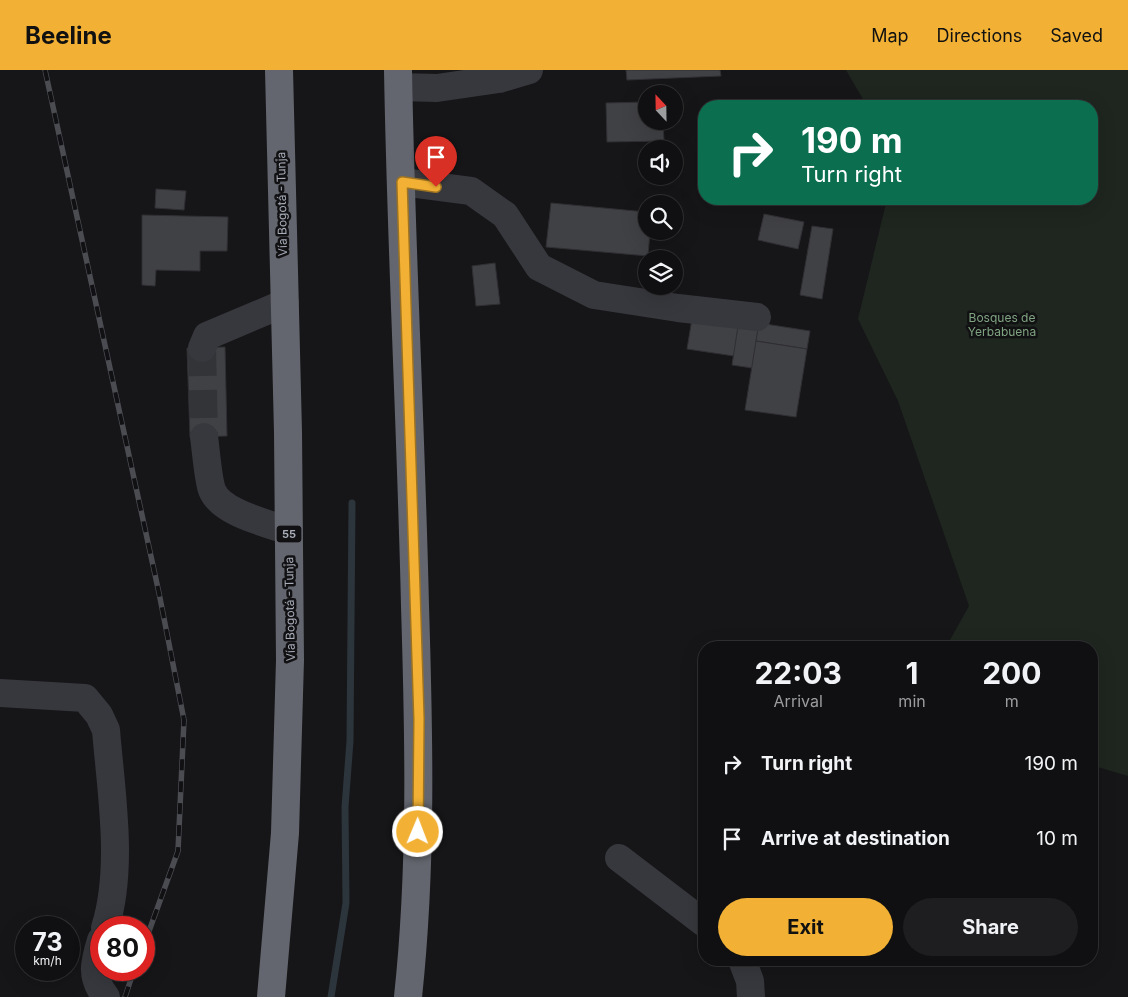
<!DOCTYPE html>
<meta charset="utf-8">
<style>
body{margin:0;font-family:Inter,sans-serif;background:#1e1e20;color:#f1f3f6;height:100vh;display:flex;flex-direction:column;font-size:19px;white-space:nowrap}
*{box-sizing:border-box;margin:0}
p{font-size:16px;color:#9c9d9f}
.icon{flex:none;width:28px;height:28px;fill:none;stroke:currentColor;stroke-width:2;stroke-linecap:round;stroke-linejoin:round}
.map{position:relative;flex:1;overflow:hidden}
.details{position:absolute;left:698px;top:571px;width:400px;height:325px;display:flex;flex-direction:column;background:#101012;border-radius:20px;box-shadow:0 5px 20px #0002,0 0 0 1px #303032}
.details>*{flex:none}
.hud{position:absolute;left:698px;top:30px;width:400px;height:105px;border-radius:20px;box-shadow:0 5px 20px #0002,0 0 0 1px #303032;background:#0b6e4f;color:#fff;overflow:hidden}
.needle{width:32px;rotate:338deg}
.controls{position:absolute;left:638px;top:15px;display:grid;gap:10px}
.controls a{display:grid;place-items:center;width:45px;height:45px;border-radius:50%;background:#101012;box-shadow:0 5px 20px #0002,0 0 0 1px #303032;font-size:25px}
.speed{position:absolute;left:15px;top:846px;display:flex;gap:10px;font-size:25px;font-weight:700;text-align:center}
.speed>*{display:grid;place-content:center;width:65px;height:65px;border-radius:50%;background:#101012;box-shadow:0 5px 20px #0002,0 0 0 1px #303032;line-height:1}
.speed small{font-size:12px;font-weight:400}
.speed .limit{border:8px solid #d22;background:#fff;color:#111}
.pin{position:absolute;display:grid;place-items:center;width:42px;height:42px;color:#fff;margin:-51px -21px;border-radius:50% 50% 50% 0;rotate:-45deg;box-shadow:0 0 5px #0007}
.pin .icon{rotate:45deg}
.me{position:absolute;width:55px;margin:-28px;rotate:1deg;stroke-linejoin:round;filter:drop-shadow(0 0 4px #0008)}
.turn{display:flex;align-items:center;gap:18px;height:105px;padding:0 20px;font-size:22px}
.turn .icon{width:65px;height:65px;stroke-width:2.5}
.turn b{display:block;font-size:35px;line-height:42px}
.eta{display:flex;justify-content:space-evenly;align-items:center;height:85px;text-align:center}
.eta b{font-size:30px;font-weight:700;line-height:35px}
.cta{display:flex;gap:10px;margin-top:auto;padding:10px 20px}
.cta a{flex:1;height:58px;border-radius:30px;background:#f2b134;color:#111;font-size:20px;font-weight:700;line-height:58px;text-align:center}
.cta a+a{background:#1e1e20;color:#f1f3f6}
ul{padding:0;list-style:none}
li{display:flex;align-items:center;gap:15px;height:75px;padding:0 20px}
li div{flex:1}
li b{display:block;font-size:19px}
li em{font-style:normal}
header{display:flex;align-items:center;gap:30px;box-sizing:border-box;height:70px;padding:0 25px;background:#f2b134;color:#111}
header strong{font-size:24px}
nav{display:flex;gap:28px;margin-inline-start:auto;font-size:18px}
.map>svg:first-child{display:block}
.green{fill:#1e261f}
.lines{fill:none;stroke-linecap:round;stroke-linejoin:round}
.stream{stroke:#2c353c;stroke-width:7}
.building{fill:#404145;stroke:#303034}
.minor-tunnel{stroke:#333438;stroke-width:28;stroke-dasharray:28 14;stroke-linecap:butt}
.minor{stroke:#37383d;stroke-width:28}
.highway{stroke:#63666e;stroke-width:28}
.rail-casing{stroke:#4a4c52;stroke-width:5.5}
.rail{stroke:#111113;stroke-width:4;stroke-dasharray:11;stroke-linecap:butt}
.route-casing{stroke:#9d7322;stroke-width:12}
.route{stroke:#f2b134;stroke-width:9}
.labels{text-anchor:middle;stroke-width:5;stroke-linejoin:round;paint-order:stroke}
.shield{fill:#111113;stroke:#7b7e86;stroke-width:1}
.shield-label{font-size:11px;font-weight:bold;fill:#a8adb8}
.street-label{font-size:12px;fill:#a8adb8;stroke:#111113}
.park-label{font-size:12px;fill:#7fa381;stroke:#111113}
</style>
<header>
<strong>Beeline</strong>
<nav><a>Map</a><a>Directions</a><a>Saved</a></nav>
</header>
<div class="map">
<svg width="1128" height="927" viewBox="0 0 1128 927">
<rect width="100%" height="100%" fill="#161618"/>
<path class="green" d="M 846,0 L 1128,0 L 1128,706 L 1091,695 L 1091,578 L 946,577 L 969,536 L 898,331 L 858,249 L 887,129 L 1091,129 L 1091,36 L 867,36 Z"/>
<g class="lines">
<path class="stream" d="M 331,927 L 346,833 L 345,737 L 350,671 L 352,433"/>
</g>
<g class="building">
<path d="M 626,0 L 720,0 L 721,6 L 627,10 Z"/>
<path d="M 646,32 L 646,51 L 663,51 L 664,71 L 607,72 L 606,33 Z"/>
<path d="M 156,119 L 186,121 L 184,140 L 155,138 Z"/>
<path d="M 551,133 L 646,142 L 646,161 L 650,161 L 648,186 L 546,177 Z"/>
<path d="M 764,144 L 804,152 L 798,179 L 758,170 Z"/>
<path d="M 142,145 L 228,147 L 227,181 L 200,181 L 200,201 L 156,200 L 155,216 L 142,215 Z"/>
<path d="M 812,156 L 833,159 L 822,229 L 800,225 Z"/>
<path d="M 495,193 L 500,234 L 476,236 L 472,196 Z"/>
<path d="M 693,243 L 739,250 L 734,286 L 687,279 Z"/>
<path d="M 739,250 L 759,253 L 752,298 L 732,295 Z"/>
<path d="M 759,253 L 810,261 L 807,279 L 756,271 Z"/>
<path d="M 756,271 L 807,279 L 796,347 L 745,340 Z"/>
<path d="M 225,277 L 227,366 L 190,367 L 187,278 Z"/>
</g>
<g class="lines">
<path class="minor-tunnel" d="M 202,278 L 204,367"/>
<g class="minor">
<path d="M 399,17 L 437,18 L 499,9 L 529,0"/>
<path d="M 402,112 L 471,121 L 505,145 L 539,197 L 594,225 L 678,238 L 757,247"/>
<path d="M 202,278 L 207,266 L 285,233"/>
<path d="M 204,367 C 206,380 208,409 212,420 C 221,443 267,453 289,461"/>
<path d="M 0,623 L 85,628 L 99,645 L 106,660 C 111,722 124,797 105,858"/>
<path d="M 619,788 L 704,853"/>
<path d="M 101,870 C 94,893 90,907 106,927"/>
<path d="M 742,890 L 750,911 L 751,927"/>
</g>
<g class="highway">
<path d="M 398,0 C 401,179 411,357 415,536 C 419,666 422,797 408,927"/>
<path d="M 271,927 L 285,763 L 290,590 L 288,362 L 279,0"/>
</g>
<defs>
<g id="rail">
<path d="M 45,0 L 159,523 L 184,650 L 178,781 L 144,875"/>
<path d="M 125,927 L 134,900"/>
</g>
</defs>
<use href="#rail" class="rail-casing"/>
<use href="#rail" class="rail"/>
</g>
<g class="lines">
<defs>
<path id="route" d="M 418,762 L 419,649 L 402,112 L 436,117"/>
</defs>
<use href="#route" class="route-casing"/>
<use href="#route" class="route"/>
</g>
<g class="labels">
<rect class="shield" x="276.5" y="455.5" width="25" height="17" rx="4"/>
<g class="shield-label">
<text x="289" y="468">55</text>
</g>
<g class="street-label">
<text transform="translate(282 134) rotate(-91)" y="4">Vía Bogotá - Tunja</text>
<text transform="translate(290 539) rotate(-91)" y="4">Vía Bogotá - Tunja</text>
</g>
<g class="park-label">
<text x="1002" y="252">Bosques de<tspan x="1002" dy="14">Yerbabuena</tspan></text>
</g>
</g>
</svg>
<div class="controls">
<a><svg class="needle" viewBox="-14 -14 28 28"><path d="M0-13l5 13h-10z" fill="#e53935"/><path d="M0 13l5-13h-10z" fill="#9c9d9f"/></svg></a>
<a><svg class="icon" aria-label="sound" viewBox="0 0 24 24"><path d="M4 9h4l5-4v14l-5-4H4zM17 9q2 3 0 6"/></svg></a>
<a><svg class="icon" aria-label="search" viewBox="0 0 24 24"><circle cx="10" cy="10" r="6"/><path d="M15 15l6 6"/></svg></a>
<a><svg class="icon" aria-label="layers" viewBox="0 0 24 24"><path d="M12 4l9 5-9 5-9-5zM3 14l9 5 9-5"/></svg></a>
</div>
<div class="speed"><div>73<small>km/h</small></div><div class="limit">80</div></div>
<div class="pin" style="left:436px;top:117px;background:#d93025"><svg class="icon" aria-label="arrive" viewBox="0 0 24 24"><path d="M6 21V4h12l-3 4 3 4H6"/></svg></div>
<svg class="me" style="left:418px;top:762px" viewBox="-20 -20 40 40"><circle r="17" fill="#f2b134" stroke="#fff" stroke-width="3"/><path d="M0-11L8 9 0 5-8 9z" fill="#fff"/></svg>
<div class="hud">
<div class="turn"><svg class="icon" aria-label="right" viewBox="0 0 24 24"><path d="M7 20v-9h11M14 6l5 5-5 5"/></svg><div><b>190 m</b>Turn right</div></div>
</div>
<section class="details">
<div class="eta">
<div><b>22:03</b><p>Arrival</p></div>
<div><b>1</b><p>min</p></div>
<div><b>200</b><p>m</p></div>
</div>
<ul>
<li><svg class="icon" aria-label="right" viewBox="0 0 24 24"><path d="M7 20v-9h11M14 6l5 5-5 5"/></svg><div><b>Turn right</b></div><em>190 m</em></li>
<li><svg class="icon" aria-label="arrive" viewBox="0 0 24 24"><path d="M6 21V4h12l-3 4 3 4H6"/></svg><div><b>Arrive at destination</b></div><em>10 m</em></li>
</ul>
<div class="cta"><a>Exit</a><a>Share</a></div>
</section>
</div>
